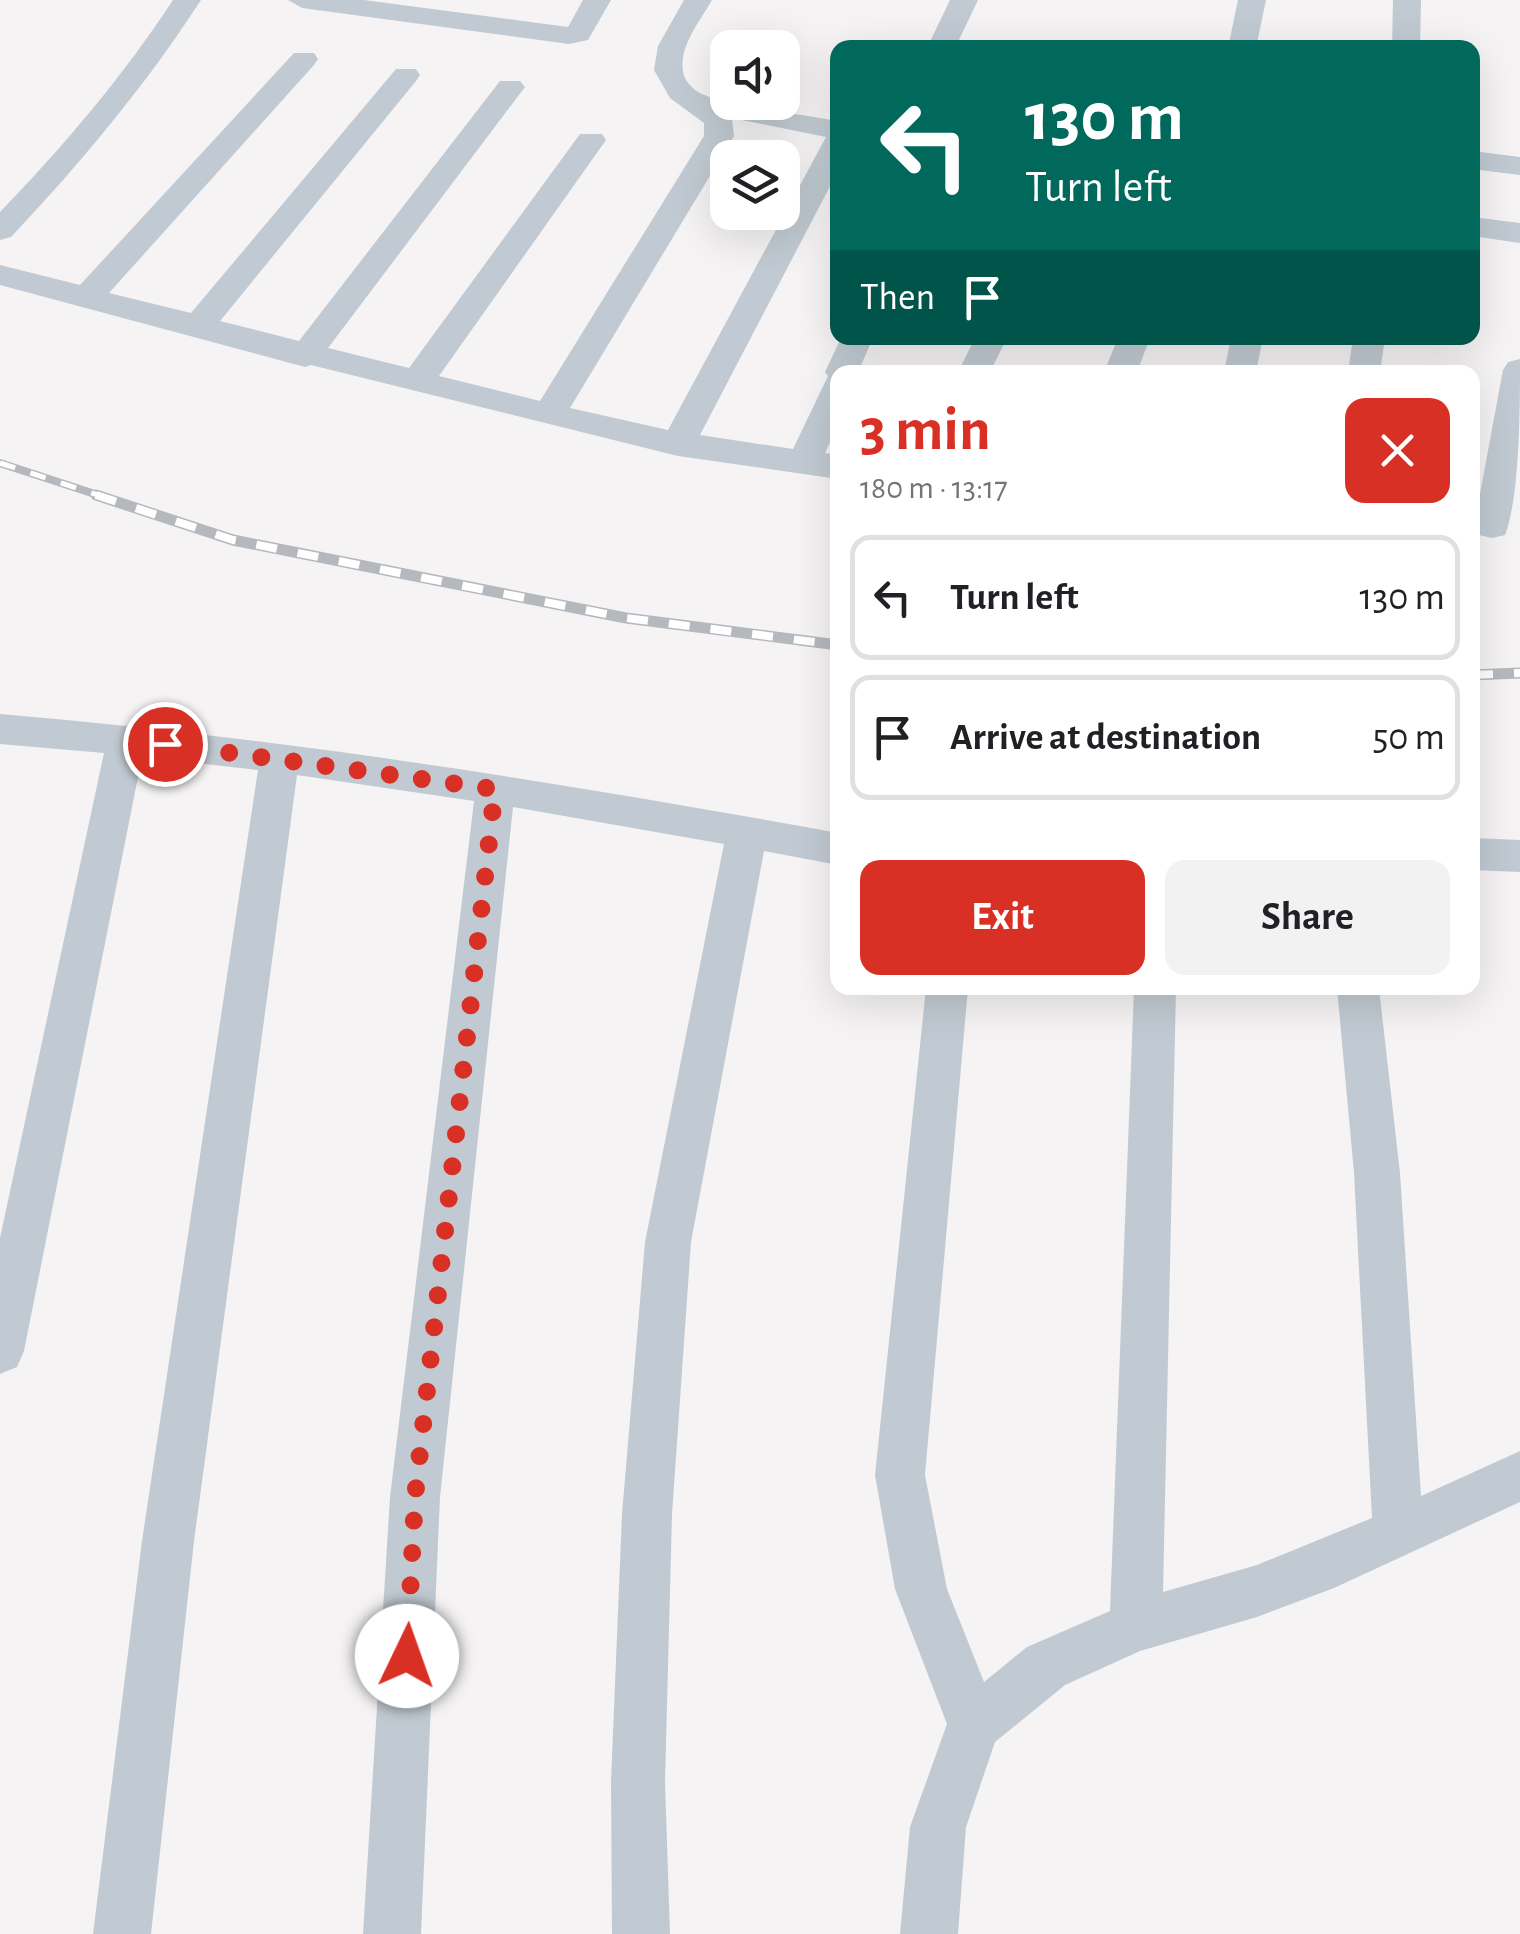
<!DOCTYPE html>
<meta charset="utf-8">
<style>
body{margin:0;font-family:"Alegreya Sans",sans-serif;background:#f2f2f2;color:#202124;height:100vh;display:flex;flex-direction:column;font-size:38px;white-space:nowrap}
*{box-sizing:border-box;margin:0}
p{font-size:32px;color:#757577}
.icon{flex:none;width:55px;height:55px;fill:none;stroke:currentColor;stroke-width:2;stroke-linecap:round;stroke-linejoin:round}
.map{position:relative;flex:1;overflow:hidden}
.sheet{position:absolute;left:830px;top:365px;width:650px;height:630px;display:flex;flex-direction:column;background:#fff;border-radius:20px;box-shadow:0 10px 40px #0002}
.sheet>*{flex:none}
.top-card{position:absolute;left:830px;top:40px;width:650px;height:305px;border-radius:20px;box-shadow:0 10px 40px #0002;background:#00695c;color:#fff;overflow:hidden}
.controls{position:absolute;left:710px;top:30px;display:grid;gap:20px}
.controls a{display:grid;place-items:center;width:90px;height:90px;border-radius:20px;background:#fff;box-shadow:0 10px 40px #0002;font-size:50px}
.pin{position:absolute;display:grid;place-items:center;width:85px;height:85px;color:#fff;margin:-42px;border:5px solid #fff;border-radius:50%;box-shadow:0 2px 10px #0007}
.me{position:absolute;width:110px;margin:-55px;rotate:3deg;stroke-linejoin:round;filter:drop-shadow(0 0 8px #0008)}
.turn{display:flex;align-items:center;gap:35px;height:210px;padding:0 30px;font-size:45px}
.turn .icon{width:130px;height:130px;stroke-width:2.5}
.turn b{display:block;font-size:70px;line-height:85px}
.then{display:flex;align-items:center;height:95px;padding:0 30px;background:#0003;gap:20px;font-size:38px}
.round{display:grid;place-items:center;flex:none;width:105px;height:105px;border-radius:20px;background:#f2f2f2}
.head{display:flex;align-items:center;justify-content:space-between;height:170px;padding:0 30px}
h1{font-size:60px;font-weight:700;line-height:75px;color:#d93025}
.action{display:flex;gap:20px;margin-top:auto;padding:20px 30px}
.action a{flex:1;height:115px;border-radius:20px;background:#d93025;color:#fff;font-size:40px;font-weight:700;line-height:115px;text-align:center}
.action a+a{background:#f2f2f2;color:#202124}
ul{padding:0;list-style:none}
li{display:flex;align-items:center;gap:30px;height:125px;margin:0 20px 15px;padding:0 10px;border:5px solid #e0e0e0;border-radius:20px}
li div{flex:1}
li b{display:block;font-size:38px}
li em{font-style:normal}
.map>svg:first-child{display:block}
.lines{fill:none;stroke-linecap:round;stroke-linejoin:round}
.street{fill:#c1cad2;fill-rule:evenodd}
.rail-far1-casing{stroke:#b5b8bd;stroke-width:8}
.rail-casing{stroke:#b5b8bd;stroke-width:11}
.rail-far1{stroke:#fff;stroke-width:5;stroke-dasharray:16;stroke-linecap:butt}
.rail{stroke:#fff;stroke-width:8;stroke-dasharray:21;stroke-linecap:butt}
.route{stroke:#d93025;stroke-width:18;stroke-dasharray:0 32.4}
</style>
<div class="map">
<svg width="1520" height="1934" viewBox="0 0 1520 1934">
<rect width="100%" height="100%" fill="#f5f3f3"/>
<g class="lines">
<g class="street">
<path d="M 173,0 L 201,0 C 146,85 80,164 11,237 L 0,240 L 0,212 C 63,147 124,75 173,0 Z"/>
<path d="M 288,0 L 364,0 L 568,27 L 583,0 L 611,0 L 588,40 L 569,44 L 302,8 Z"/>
<path d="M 684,0 L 712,0 C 700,21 679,46 683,71 C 684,81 693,90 702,94 C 731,107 800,114 838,121 L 838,171 L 700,435 L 793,449 L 828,376 L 825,372 L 841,338 L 873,338 L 858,372 L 838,372 L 838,425 L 825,453 L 838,455 L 838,479 L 678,456 L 311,365 L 305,367 L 0,285 L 0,265 L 80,285 L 294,53 L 314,53 L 318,59 L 314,65 L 109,293 L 191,313 L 396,69 L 416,69 L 420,75 L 416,81 L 220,321 L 299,341 L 500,81 L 520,81 L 525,87 L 328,348 L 409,368 L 580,134 L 602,134 L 606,140 L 439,376 L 540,401 L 704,136 L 704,123 L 670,98 L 654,70 L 658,46 ZM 732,118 L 826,137 L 668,430 L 570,408 L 734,136 Z"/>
<path d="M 950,0 L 978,0 L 955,48 L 927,48 Z"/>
<path d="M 1238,0 L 1266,0 L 1256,48 L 1228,48 Z"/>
<path d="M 1393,0 L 1421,0 L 1420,48 L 1392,48 Z"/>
<path d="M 1472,151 L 1520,157 L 1520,175 L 1472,169 Z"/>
<path d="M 1472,217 L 1520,223 L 1520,243 L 1472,236 Z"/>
<path d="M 975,338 L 1007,338 L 990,372 L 958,372 Z"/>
<path d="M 1118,338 L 1150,338 L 1137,372 L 1104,372 Z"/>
<path d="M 1231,338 L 1263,338 L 1256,372 L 1224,372 Z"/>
<path d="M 1353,338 L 1385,338 L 1380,372 L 1348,372 Z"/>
<path d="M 1520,359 C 1520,405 1520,496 1505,535 L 1492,538 L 1479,535 L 1474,526 L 1503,370 L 1508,362 Z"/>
<path d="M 0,714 C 281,738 560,782 838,833 L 838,865 L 764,851 L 691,1242 L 672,1514 L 665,1782 L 670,1934 L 612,1934 L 611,1782 L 622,1514 L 645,1242 L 724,844 L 513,807 L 440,1497 L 421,1934 L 363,1934 L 390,1497 L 474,801 L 297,775 L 194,1541 L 151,1934 L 93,1934 L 142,1541 L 258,770 L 142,757 L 24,1351 L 17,1367 L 0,1374 L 0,1238 L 104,753 L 0,744 Z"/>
<path d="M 1472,838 L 1520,840 L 1520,872 L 1472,870 Z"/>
<path d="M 926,988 L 968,988 L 925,1475 L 947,1589 L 984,1682 L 1027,1647 L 1110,1611 L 1134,988 L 1176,988 L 1163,1592 L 1257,1565 L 1372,1518 L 1354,1173 L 1337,988 L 1379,988 L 1400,1173 L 1421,1496 L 1520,1451 L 1520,1502 L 1334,1588 L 1257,1617 L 1140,1651 L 1065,1685 L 995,1742 L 966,1827 L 958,1934 L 900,1934 L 910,1827 L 947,1724 L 895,1589 L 875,1475 Z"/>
</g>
<defs>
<path id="rail-far1" d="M 0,463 L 104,497"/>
<g id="rail">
<path d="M 96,495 L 233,540 L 626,618 L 838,645"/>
<path d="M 1472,675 L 1520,673"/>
</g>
</defs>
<use href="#rail-far1" class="rail-far1-casing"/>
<use href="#rail" class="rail-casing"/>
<use href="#rail-far1" class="rail-far1"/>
<use href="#rail" class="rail"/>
</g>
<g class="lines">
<path class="route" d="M 165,744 L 495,789 L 415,1497 L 407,1656"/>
</g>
</svg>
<div class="controls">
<a><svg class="icon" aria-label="sound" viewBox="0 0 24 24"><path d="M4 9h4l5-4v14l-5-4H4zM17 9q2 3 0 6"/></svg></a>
<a><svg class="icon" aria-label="layers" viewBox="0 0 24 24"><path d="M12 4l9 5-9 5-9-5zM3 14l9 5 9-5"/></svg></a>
</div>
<div class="pin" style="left:165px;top:744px;background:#d93025"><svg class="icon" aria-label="arrive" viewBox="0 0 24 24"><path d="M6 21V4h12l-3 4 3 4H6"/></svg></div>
<svg class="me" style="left:407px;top:1656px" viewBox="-20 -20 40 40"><circle r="19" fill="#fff"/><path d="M0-13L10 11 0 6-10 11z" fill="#d93025"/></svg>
<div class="top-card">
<div class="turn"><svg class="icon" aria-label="left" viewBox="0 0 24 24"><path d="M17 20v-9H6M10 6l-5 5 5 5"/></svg><div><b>130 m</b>Turn left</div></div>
<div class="then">Then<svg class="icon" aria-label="arrive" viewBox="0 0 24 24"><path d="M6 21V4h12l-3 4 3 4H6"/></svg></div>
</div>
<section class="sheet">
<div class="head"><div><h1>3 min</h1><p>180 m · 13:17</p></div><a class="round" style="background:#d93025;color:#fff"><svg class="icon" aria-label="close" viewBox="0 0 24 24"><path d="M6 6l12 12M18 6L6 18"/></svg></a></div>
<ul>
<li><svg class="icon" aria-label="left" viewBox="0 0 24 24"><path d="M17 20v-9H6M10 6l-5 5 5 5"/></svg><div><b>Turn left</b></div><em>130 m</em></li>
<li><svg class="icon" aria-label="arrive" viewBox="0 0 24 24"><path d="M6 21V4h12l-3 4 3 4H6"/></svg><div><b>Arrive at destination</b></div><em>50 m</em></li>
</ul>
<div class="action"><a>Exit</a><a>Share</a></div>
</section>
</div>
